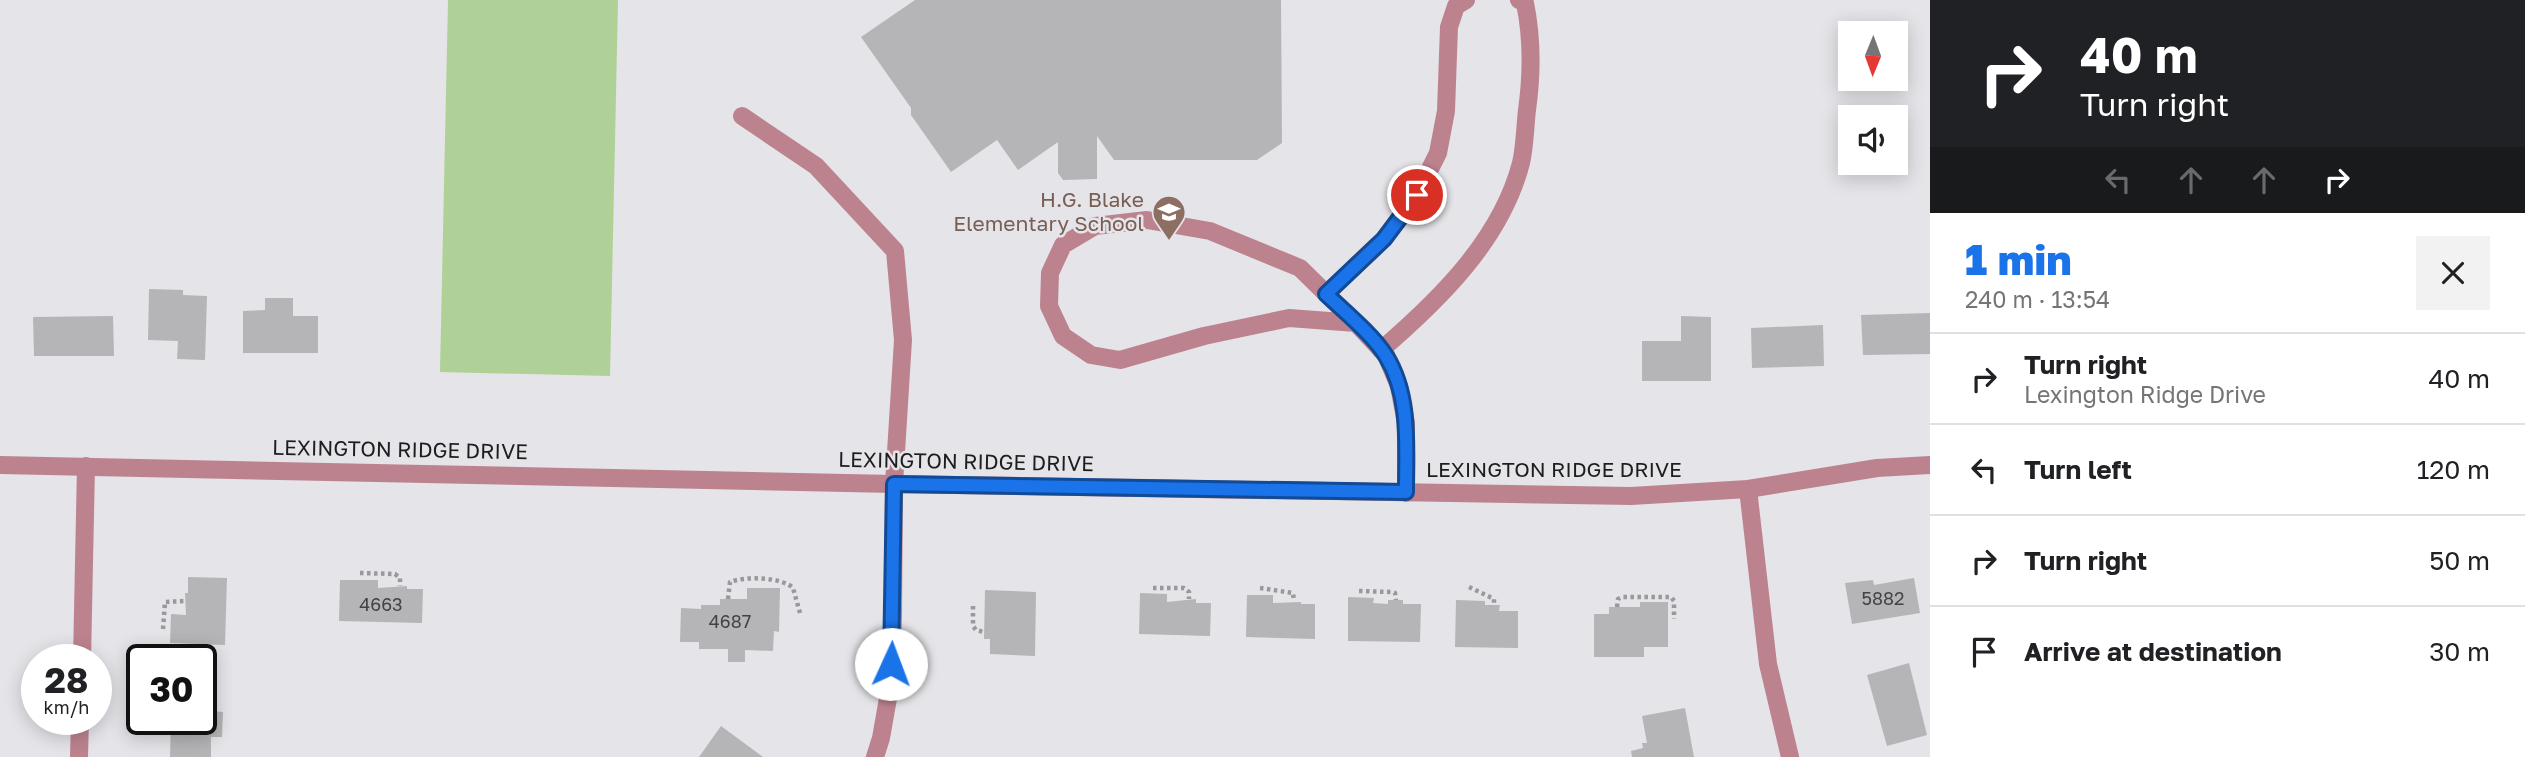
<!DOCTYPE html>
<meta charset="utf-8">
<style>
body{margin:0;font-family:"Golos Text",sans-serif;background:#f2f2f2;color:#202124;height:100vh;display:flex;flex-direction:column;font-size:26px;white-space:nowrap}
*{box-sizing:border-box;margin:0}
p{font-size:23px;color:#757577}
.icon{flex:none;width:38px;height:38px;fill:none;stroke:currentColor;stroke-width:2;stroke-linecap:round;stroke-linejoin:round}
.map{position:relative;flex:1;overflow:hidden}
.details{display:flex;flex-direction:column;background:#fff;width:595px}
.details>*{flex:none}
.guide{background:#202124;color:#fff;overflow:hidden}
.needle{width:46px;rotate:181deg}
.tools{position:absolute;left:1838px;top:21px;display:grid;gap:14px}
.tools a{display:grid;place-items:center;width:70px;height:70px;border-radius:0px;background:#fff;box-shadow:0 4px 18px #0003;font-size:35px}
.speed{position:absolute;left:21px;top:644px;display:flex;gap:14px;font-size:35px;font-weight:700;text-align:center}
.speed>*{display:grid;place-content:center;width:91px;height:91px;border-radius:50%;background:#fff;box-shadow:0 4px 18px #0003;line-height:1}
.speed small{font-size:18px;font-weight:400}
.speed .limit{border:4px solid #111;border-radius:10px;background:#fff;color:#111}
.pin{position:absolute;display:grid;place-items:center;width:60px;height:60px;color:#fff;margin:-30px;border:4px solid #fff;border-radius:50%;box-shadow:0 2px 7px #0007}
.me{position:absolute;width:77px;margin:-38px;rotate:2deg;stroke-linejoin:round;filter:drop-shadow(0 0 5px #0008)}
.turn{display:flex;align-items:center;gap:24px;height:147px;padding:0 35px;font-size:32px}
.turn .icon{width:91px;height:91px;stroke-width:2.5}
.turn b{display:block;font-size:49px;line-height:60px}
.lanes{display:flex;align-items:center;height:66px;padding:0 35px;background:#0003;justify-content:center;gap:35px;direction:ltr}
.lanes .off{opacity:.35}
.round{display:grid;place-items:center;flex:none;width:74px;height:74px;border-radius:0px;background:#f2f2f2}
.summary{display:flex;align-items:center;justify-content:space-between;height:119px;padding:0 35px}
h1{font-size:42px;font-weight:800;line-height:52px;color:#1a73e8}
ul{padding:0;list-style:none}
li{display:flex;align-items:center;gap:21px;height:91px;padding:0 35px;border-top:2px solid #e0e0e0}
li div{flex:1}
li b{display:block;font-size:26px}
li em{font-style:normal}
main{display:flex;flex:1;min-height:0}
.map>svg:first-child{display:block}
.green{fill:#afd096}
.building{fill:#b5b5b8}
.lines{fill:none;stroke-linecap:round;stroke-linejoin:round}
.path{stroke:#99999c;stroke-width:4.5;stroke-dasharray:3.5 3.5;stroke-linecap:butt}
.minor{stroke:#bc838f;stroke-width:18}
.route-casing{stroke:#114b97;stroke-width:18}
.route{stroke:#1a73e8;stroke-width:12}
.labels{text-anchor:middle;stroke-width:5;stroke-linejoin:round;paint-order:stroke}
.number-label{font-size:18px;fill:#434344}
.education-label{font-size:21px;fill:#785e54;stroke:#e5e4e8;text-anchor:end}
.street-label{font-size:21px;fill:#1d1d1e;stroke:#e5e4e8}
</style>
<main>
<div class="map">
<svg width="1930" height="757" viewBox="0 0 1930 757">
<rect width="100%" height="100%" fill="#e5e4e8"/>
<path class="green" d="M 448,0 L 618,0 L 610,376 L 440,372 Z"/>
<g class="building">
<path d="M 915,0 L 1281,0 L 1282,143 L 1257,160 L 1114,160 L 1097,136 L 1097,179 L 1063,180 L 1058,173 L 1058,142 L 1018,170 L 997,140 L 951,172 L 911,115 L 911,108 L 861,37 Z"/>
<path d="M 149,289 L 183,290 L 183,295 L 207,296 L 205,360 L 177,359 L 178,341 L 148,340 Z"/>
<path d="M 265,298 L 293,298 L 293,316 L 318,316 L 318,353 L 243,353 L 243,311 L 265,310 Z"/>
<path d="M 1930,313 L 1930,354 L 1863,355 L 1861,315 Z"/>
<path d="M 113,316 L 114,356 L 34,356 L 33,317 Z"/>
<path d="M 1681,316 L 1711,317 L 1711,381 L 1642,381 L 1642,341 L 1681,341 Z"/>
<path d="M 1823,325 L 1824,366 L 1752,368 L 1751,328 Z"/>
<path d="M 188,577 L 227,578 L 225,645 L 170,643 L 171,614 L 186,615 L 185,593 L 188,593 Z"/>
<path d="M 1914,578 L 1920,613 L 1852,624 L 1845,583 L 1873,580 L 1874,585 Z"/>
<path d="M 340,580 L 378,580 L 378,588 L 407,586 L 407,589 L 423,589 L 422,623 L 339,621 Z"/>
<path d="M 747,588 L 780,588 L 779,632 L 774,631 L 773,651 L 745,650 L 745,662 L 728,662 L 728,649 L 699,649 L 699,642 L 680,642 L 681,608 L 701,609 L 701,605 L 720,605 L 720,599 L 747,599 Z"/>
<path d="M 985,590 L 1036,592 L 1035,656 L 990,654 L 990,639 L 984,639 Z"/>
<path d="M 1140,593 L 1167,594 L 1167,602 L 1196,599 L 1196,603 L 1211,603 L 1210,636 L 1139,634 Z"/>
<path d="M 1247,595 L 1273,595 L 1273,603 L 1301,602 L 1301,604 L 1315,604 L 1315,639 L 1246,637 Z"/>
<path d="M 1348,597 L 1374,598 L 1373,603 L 1388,604 L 1388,600 L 1403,600 L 1403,604 L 1421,604 L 1420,642 L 1348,641 Z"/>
<path d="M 1456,600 L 1485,601 L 1485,605 L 1500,605 L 1499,611 L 1518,611 L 1518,648 L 1455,647 Z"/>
<path d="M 1640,602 L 1668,602 L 1668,647 L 1644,647 L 1644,657 L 1594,657 L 1594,614 L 1609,614 L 1609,607 L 1640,607 Z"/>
<path d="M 1909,663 L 1927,735 L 1887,746 L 1867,675 Z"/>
<path d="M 201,678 L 212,678 L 211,711 L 223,712 L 222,737 L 211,737 L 211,757 L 170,757 L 171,719 L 201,719 Z"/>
<path d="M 1685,708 L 1694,757 L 1632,757 L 1631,751 L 1643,748 L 1642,743 L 1647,743 L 1642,716 Z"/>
<path d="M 721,726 L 763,757 L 699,757 Z"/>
</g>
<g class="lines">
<g class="path">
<path d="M 360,573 L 395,574 L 400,578 L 400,586"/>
<path d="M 1469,587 L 1494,599 L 1494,605"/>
<path d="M 1153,588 L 1184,588 L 1189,592 L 1189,599"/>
<path d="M 1260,588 L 1293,593 L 1294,601"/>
<path d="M 1359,591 L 1392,592 L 1395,593 L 1396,600"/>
<path d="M 728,599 L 730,582 C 745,576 782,577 793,588 L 800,613"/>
<path d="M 973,606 L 973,626 L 976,630 L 984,632"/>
<path d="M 1617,607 L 1618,599 L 1622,597 L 1671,597 L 1674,601 L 1674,619"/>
<path d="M 163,629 L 165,602 L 185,601"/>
<path d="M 158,719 L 159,730 L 171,732"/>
</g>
<g class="minor">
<path d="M 742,116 L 816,166 L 895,251 L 903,340 L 894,484 L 893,617 L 890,687 L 881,738 L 875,757"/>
<path d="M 1326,294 L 1384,239 L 1417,195 L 1438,153 L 1446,111 L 1449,27 L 1456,6 L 1466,0"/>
<path d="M 1356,323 L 1289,318 L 1204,336 L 1120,360 L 1091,355 L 1063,336 L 1049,306 L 1050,273 L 1063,245 L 1095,226 L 1147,220 L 1210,231 L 1300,268 L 1356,323 L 1386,355 L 1399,386 L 1406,423 L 1406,493"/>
<path d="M 1381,350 C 1439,300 1501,240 1521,163 C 1525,146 1525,127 1527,110 C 1532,74 1532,37 1525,3 L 1519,0"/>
<path d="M 0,465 L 894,484 L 1631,496 L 1748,489 L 1877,468 L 1930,465"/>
<path d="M 1748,489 L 1768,664 L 1790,757"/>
<path d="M 82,660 L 86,466"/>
<path d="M 79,757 L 80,719"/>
</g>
</g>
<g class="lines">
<defs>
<path id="route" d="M 891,664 L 894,484 L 1406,492 C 1406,447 1411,396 1386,356 C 1374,336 1344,311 1326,294 L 1384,239 L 1417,195"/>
</defs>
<use href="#route" class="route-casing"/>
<use href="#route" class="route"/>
</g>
<defs>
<symbol id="school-pin" viewBox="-11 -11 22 30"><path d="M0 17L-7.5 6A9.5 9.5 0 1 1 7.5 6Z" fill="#8d6e63" stroke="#e5e4e8"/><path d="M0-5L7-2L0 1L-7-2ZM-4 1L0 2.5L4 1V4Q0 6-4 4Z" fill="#fff"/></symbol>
</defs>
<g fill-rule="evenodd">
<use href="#school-pin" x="1150" y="193" width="38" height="52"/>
</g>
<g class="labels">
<g class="number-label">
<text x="1883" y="605">5882</text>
<text x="381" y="611">4663</text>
<text x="730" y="628">4687</text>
</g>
<g class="education-label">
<text x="1144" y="207">H.G. Blake<tspan x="1144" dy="24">Elementary School</tspan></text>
</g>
<g class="street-label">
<text transform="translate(400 450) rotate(1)" y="7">LEXINGTON RIDGE DRIVE</text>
<text transform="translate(966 462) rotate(1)" y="7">LEXINGTON RIDGE DRIVE</text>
<text x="1554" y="477">LEXINGTON RIDGE DRIVE</text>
</g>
</g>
</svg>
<div class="tools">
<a><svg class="needle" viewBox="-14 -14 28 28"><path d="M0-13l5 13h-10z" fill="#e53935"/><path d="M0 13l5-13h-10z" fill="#757577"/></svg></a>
<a><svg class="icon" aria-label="sound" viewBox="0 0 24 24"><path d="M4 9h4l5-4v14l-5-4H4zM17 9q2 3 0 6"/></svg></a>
</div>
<div class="speed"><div>28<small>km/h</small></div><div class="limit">30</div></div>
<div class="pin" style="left:1417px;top:195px;background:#d93025"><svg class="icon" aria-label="arrive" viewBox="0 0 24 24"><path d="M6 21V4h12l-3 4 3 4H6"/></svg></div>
<svg class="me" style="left:891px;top:664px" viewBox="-20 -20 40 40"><circle r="19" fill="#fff"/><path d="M0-13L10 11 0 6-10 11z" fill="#1a73e8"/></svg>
</div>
<section class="details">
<div class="guide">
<div class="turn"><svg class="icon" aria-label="right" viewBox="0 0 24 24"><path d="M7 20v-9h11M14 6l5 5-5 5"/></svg><div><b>40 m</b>Turn right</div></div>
<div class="lanes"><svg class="icon off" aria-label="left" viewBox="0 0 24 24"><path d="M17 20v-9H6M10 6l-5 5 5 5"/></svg><svg class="icon off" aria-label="ahead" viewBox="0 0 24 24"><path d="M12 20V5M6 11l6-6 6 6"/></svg><svg class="icon off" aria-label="ahead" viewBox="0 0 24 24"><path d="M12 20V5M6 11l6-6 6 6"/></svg><svg class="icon" aria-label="right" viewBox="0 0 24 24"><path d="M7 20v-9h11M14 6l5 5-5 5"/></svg></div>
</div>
<div class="summary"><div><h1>1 min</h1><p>240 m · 13:54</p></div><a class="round"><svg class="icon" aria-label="close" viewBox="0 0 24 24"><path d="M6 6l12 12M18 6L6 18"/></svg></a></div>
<ul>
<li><svg class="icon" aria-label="right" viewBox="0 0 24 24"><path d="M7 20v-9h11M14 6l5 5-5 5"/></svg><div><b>Turn right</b><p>Lexington Ridge Drive</p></div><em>40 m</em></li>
<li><svg class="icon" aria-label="left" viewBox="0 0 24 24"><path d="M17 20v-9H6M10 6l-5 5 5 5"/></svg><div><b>Turn left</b></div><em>120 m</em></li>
<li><svg class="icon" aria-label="right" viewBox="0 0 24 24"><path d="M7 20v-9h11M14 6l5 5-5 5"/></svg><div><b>Turn right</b></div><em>50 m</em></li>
<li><svg class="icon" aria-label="arrive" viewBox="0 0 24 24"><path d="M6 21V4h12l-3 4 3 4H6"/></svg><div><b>Arrive at destination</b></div><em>30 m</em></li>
</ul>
</section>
</main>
